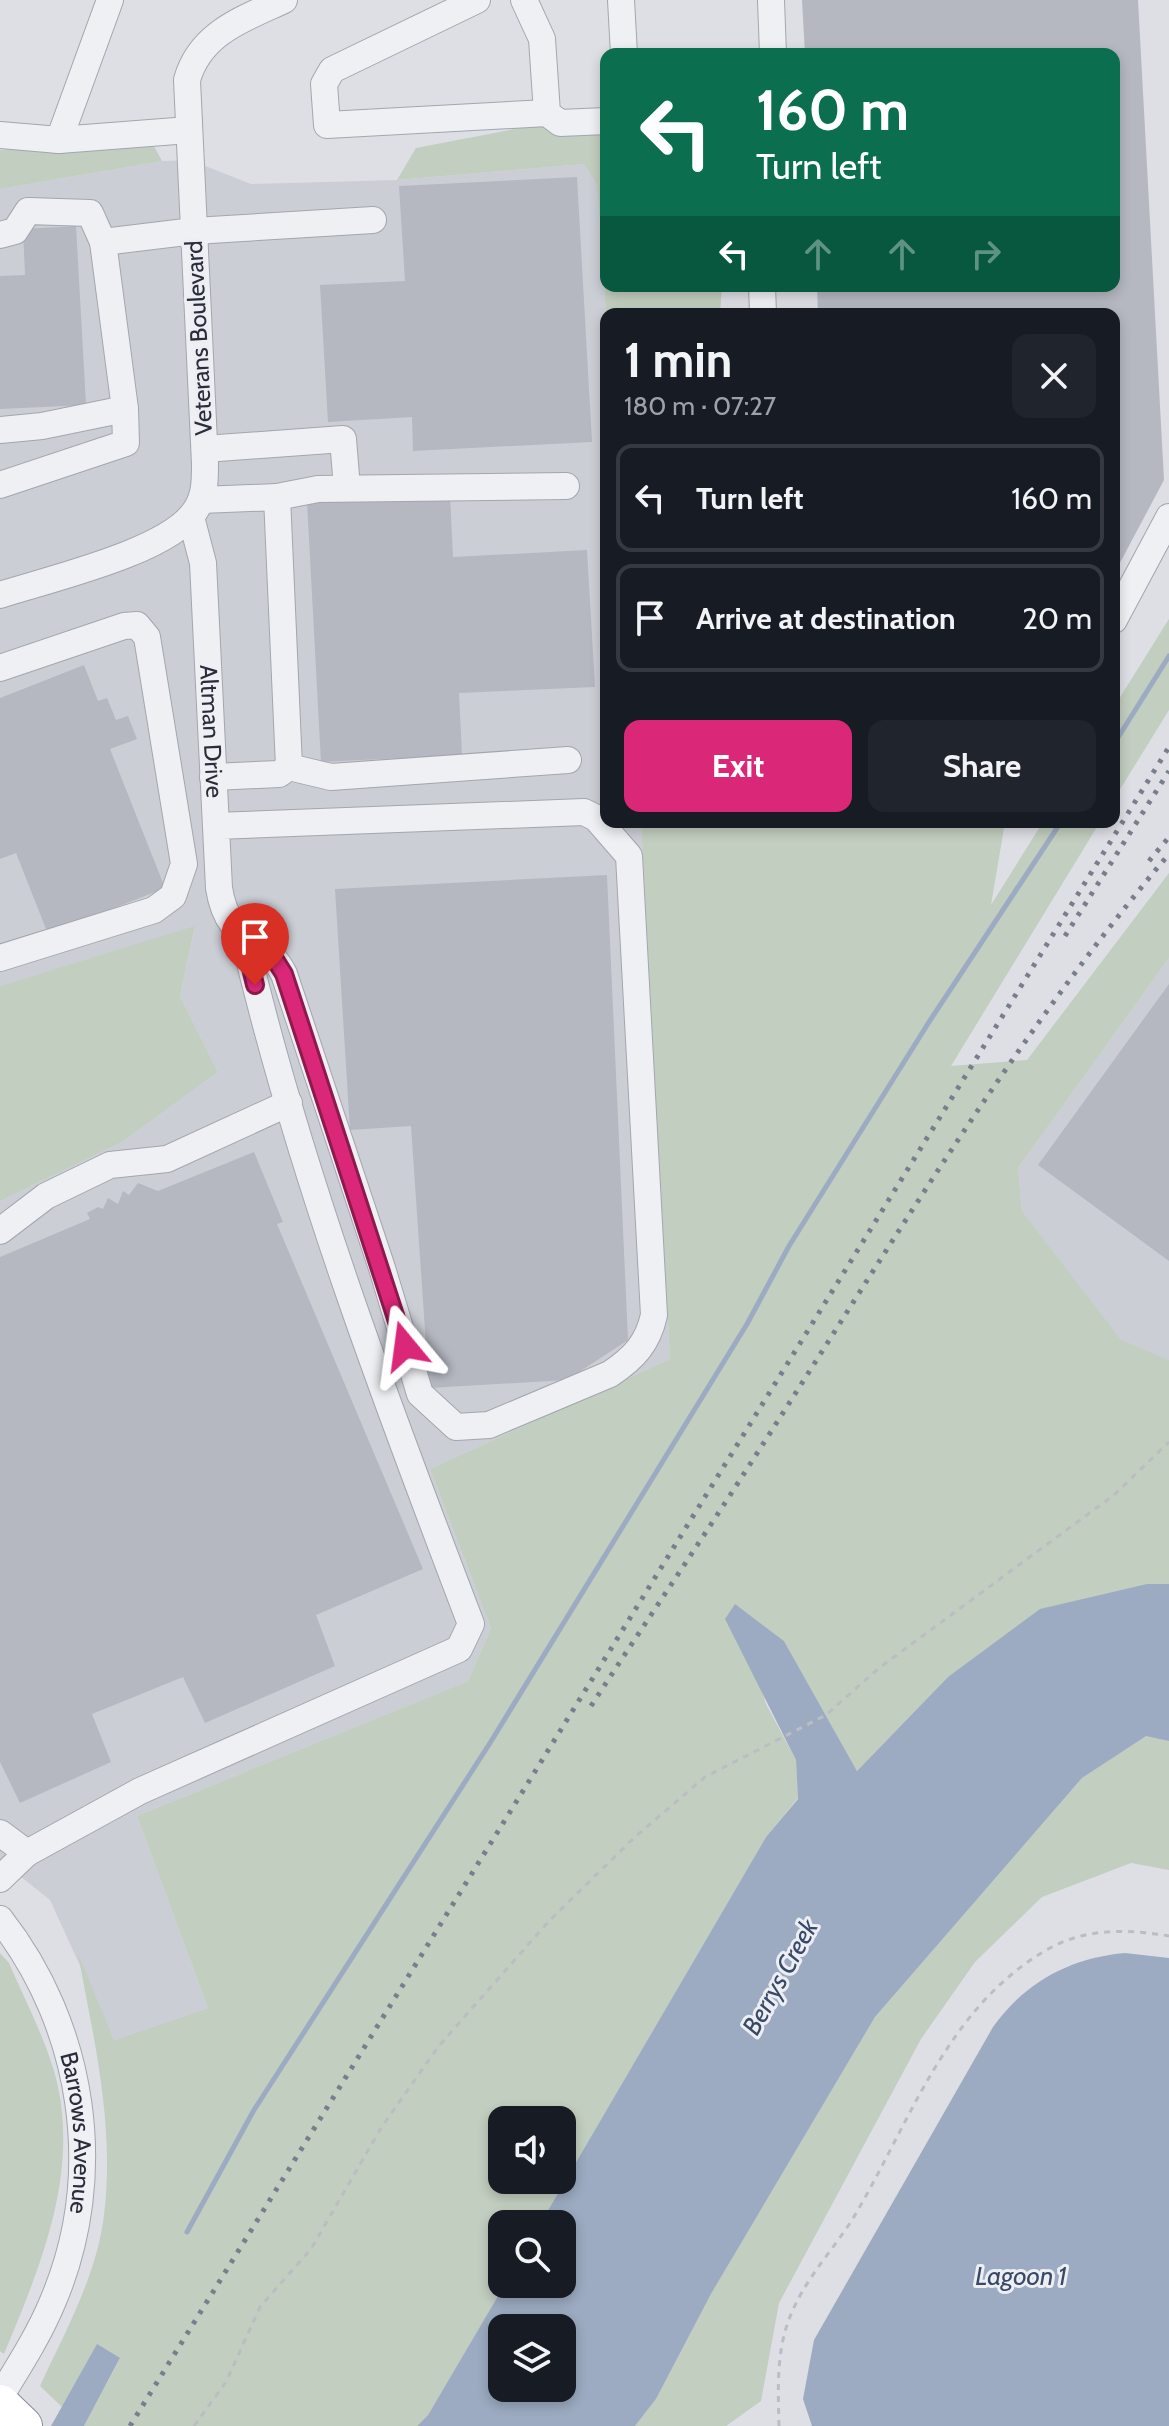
<!DOCTYPE html>
<meta charset="utf-8">
<style>
body{margin:0;font-family:Cabin,sans-serif;background:#20242c;color:#f1f3f6;height:100vh;display:flex;flex-direction:column;font-size:30px;white-space:nowrap}
*{box-sizing:border-box;margin:0}
p{font-size:26px;color:#9ea1a6}
.icon{flex:none;width:44px;height:44px;fill:none;stroke:currentColor;stroke-width:2;stroke-linecap:round;stroke-linejoin:round}
.map{position:relative;flex:1;overflow:hidden}
.details{position:absolute;left:600px;top:308px;width:520px;height:520px;display:flex;flex-direction:column;background:#171b24;border-radius:16px;box-shadow:0 4px 12px #0003}
.details>*{flex:none}
.hud{position:absolute;left:600px;top:48px;width:520px;height:244px;border-radius:16px;box-shadow:0 4px 12px #0003;background:#0b6e4f;color:#fff;overflow:hidden}
.controls{position:absolute;left:488px;top:2106px;display:grid;gap:16px}
.controls a{display:grid;place-items:center;width:88px;height:88px;border-radius:16px;background:#171b24;box-shadow:0 4px 12px #0003;font-size:40px}
.pin{position:absolute;display:grid;place-items:center;width:68px;height:68px;color:#fff;margin:-82px -34px;border-radius:50% 50% 50% 0;rotate:-45deg;box-shadow:0 0 8px #0007}
.pin .icon{rotate:45deg}
.me{position:absolute;width:88px;margin:-44px;rotate:344deg;stroke-linejoin:round;filter:drop-shadow(0 0 6px #0008)}
.turn{display:flex;align-items:center;gap:28px;height:168px;padding:0 24px;font-size:36px}
.turn .icon{width:104px;height:104px;stroke-width:2.5}
.turn b{display:block;font-size:56px;line-height:68px}
.lanes{display:flex;align-items:center;height:76px;padding:0 24px;background:#0003;justify-content:center;gap:40px;direction:ltr}
.lanes .off{opacity:.35}
.round{display:grid;place-items:center;flex:none;width:84px;height:84px;border-radius:16px;background:#20242c}
.overview{display:flex;align-items:center;justify-content:space-between;height:136px;padding:0 24px}
h1{font-size:48px;font-weight:700;line-height:60px}
.primary-button{display:flex;gap:16px;margin-top:auto;padding:16px 24px}
.primary-button a{flex:1;height:92px;border-radius:16px;background:#db2777;color:#fff;font-size:32px;font-weight:700;line-height:92px;text-align:center}
.primary-button a+a{background:#20242c;color:#f1f3f6}
ul{padding:0;list-style:none}
li{display:flex;align-items:center;gap:24px;height:108px;margin:0 16px 12px;padding:0 8px;border:4px solid #363941;border-radius:16px}
li div{flex:1}
li b{display:block;font-size:30px}
li em{font-style:normal}
.map>svg:first-child{display:block}
.built{fill:#cbced5}
.green{fill:#c2cebf;fill-rule:evenodd}
.water{fill:#9cabc1;fill-rule:evenodd}
.lines{fill:none;stroke-linecap:round;stroke-linejoin:round}
.stream{stroke:#9cabc1;stroke-width:5}
.building{fill:#b5b8c1}
.minor-casing{stroke:#a3a6ae;stroke-width:28}
.highway-casing{stroke:#868c9a;stroke-width:40}
.path{stroke:#bbbdc3;stroke-width:3;stroke-dasharray:6 6;stroke-linecap:butt}
.minor{stroke:#eff0f4;stroke-width:26}
.highway{stroke:#fff;stroke-width:38}
.rail{stroke:#787e8c;stroke-width:5;stroke-dasharray:4 8;stroke-linecap:butt}
.route-casing{stroke:#8e194d;stroke-width:20}
.route{stroke:#db2777;stroke-width:14}
.labels{text-anchor:middle;stroke-width:6;stroke-linejoin:round;paint-order:stroke}
.street-label{font-size:24px;fill:#282d39;stroke:#eceef3}
.water-label{font-size:26px;font-style:italic;fill:#384968;stroke:#eceef3}
</style>
<div class="map">
<svg width="1169" height="2426" viewBox="0 0 1169 2426">
<rect width="100%" height="100%" fill="#dddfe5"/>
<g class="built">
<path d="M 190,160 L 251,184 L 397,180 L 584,164 L 597,183 L 606,314 L 606,822 L 641,822 L 670,1359 L 430,1469 L 491,1628 L 468,1681 L 137,1816 L 208,2008 L 114,2040 L 50,1900 L 0,1860 L 0,1201 L 122,1142 L 218,1072 L 180,996 L 195,927 L 0,986 L 0,189 L 162,161 Z"/>
<path d="M 1169,958 L 1169,1360 L 1121,1341 L 1022,1211 L 1018,1168 Z"/>
</g>
<g class="green">
<path d="M 551,122 L 606,135 L 606,286 L 722,286 L 720,314 L 606,314 L 597,184 L 584,164 L 397,180 L 416,148 Z"/>
<path d="M 149,137 L 162,161 L 0,189 L 0,150 Z"/>
<path d="M 1169,619 L 1169,710 L 1114,799 L 1114,707 Z"/>
<path d="M 641,822 L 1005,822 L 991,905 L 1043,822 L 1100,822 L 951,1066 L 1027,1060 L 1169,873 L 1169,958 L 1018,1168 L 1022,1211 L 1121,1340 L 1169,1360 L 1169,1584 L 1147,1584 L 948,1677 L 857,1771 L 784,1641 L 735,1605 L 766,1704 L 796,1760 L 798,1798 L 766,1837 L 540,2224 L 502,2224 L 502,2284 L 505,2284 L 428,2415 L 417,2426 L 84,2426 L 120,2359 L 97,2345 L 62,2407 L 40,2386 C 65,2332 97,2275 104,2215 C 115,2126 94,2040 78,1954 L 114,2040 L 208,2008 L 137,1816 L 468,1681 L 491,1628 L 430,1469 L 670,1359 ZM 502,2120 L 562,2120 L 562,2180 L 502,2180 Z"/>
<path d="M 195,926 L 180,996 L 218,1072 L 122,1142 L 0,1201 L 0,986 Z"/>
<path d="M 1146,1735 L 1169,1741 L 1169,1870 L 1131,1863 L 1042,1897 L 975,1962 L 921,2039 L 779,2303 L 761,2401 L 726,2426 L 635,2426 L 656,2399 L 711,2294 L 875,2017 L 1082,1778 Z"/>
<path d="M 0,1953 L 9,1963 C 24,1998 43,2034 54,2071 C 82,2169 41,2265 4,2354 L 0,2351 Z"/>
</g>
<g class="water">
<path d="M 1147,1584 L 1169,1584 L 1169,1741 L 1146,1736 L 1082,1778 L 875,2017 L 711,2294 L 656,2399 L 635,2426 L 417,2426 L 428,2415 L 505,2284 L 562,2284 L 562,2224 L 540,2224 L 766,1837 L 798,1799 L 796,1760 L 725,1619 L 735,1604 L 784,1641 L 857,1771 L 948,1677 L 1040,1609 ZM 502,2328 L 562,2328 L 562,2388 L 502,2388 Z"/>
<path d="M 1125,1953 L 1169,1958 L 1169,2426 L 812,2426 L 803,2399 L 814,2340 L 993,2027 C 1025,1982 1070,1958 1125,1953 Z"/>
<path d="M 97,2344 L 120,2358 L 84,2426 L 51,2426 Z"/>
</g>
<g class="lines">
<g class="stream">
<path d="M 1114,744 L 1169,656"/>
<path d="M 187,2232 L 254,2110 L 490,1743 L 747,1324 L 789,1246 L 929,1022 L 1061,822"/>
</g>
</g>
<g class="building">
<path d="M 802,0 L 1138,0 L 1164,480 L 1114,574 L 1114,314 L 818,314 L 817,286 L 1114,286 L 1114,54 L 805,54 Z"/>
<path d="M 577,177 L 592,442 L 413,451 L 412,417 L 328,422 L 320,285 L 405,281 L 399,186 Z"/>
<path d="M 76,226 L 86,405 L 0,409 L 0,276 L 25,275 L 23,229 Z"/>
<path d="M 450,495 L 453,557 L 587,550 L 595,687 L 459,693 L 462,755 L 321,762 L 307,502 Z"/>
<path d="M 84,665 L 98,701 L 107,698 L 116,720 L 128,716 L 137,739 L 110,749 L 165,888 L 48,934 L 16,853 L 0,859 L 0,698 Z"/>
<path d="M 607,875 L 628,1340 L 567,1380 L 429,1388 L 411,1126 L 350,1130 L 335,889 Z"/>
<path d="M 1169,984 L 1169,1261 L 1038,1165 Z"/>
<path d="M 254,1152 L 283,1222 L 277,1224 L 423,1569 L 316,1615 L 335,1666 L 205,1723 L 183,1677 L 92,1714 L 111,1762 L 20,1803 L 0,1762 L 0,1257 L 90,1219 L 87,1213 L 98,1207 L 103,1209 L 108,1198 L 118,1204 L 123,1191 L 129,1195 L 138,1183 L 158,1191 Z"/>
</g>
<g class="lines">
<defs>
<g id="minor">
<path d="M 477,0 L 332,70 L 324,84 L 327,125 L 547,113"/>
<path d="M 524,0 L 542,39 L 547,113 L 560,123 L 606,121"/>
<path d="M 621,0 L 624,54"/>
<path d="M 771,0 L 773,54"/>
<path d="M 0,135 L 59,140 L 189,130"/>
<path d="M 59,140 L 110,0"/>
<path d="M 0,235 L 15,231 L 28,211 L 90,213 L 103,242"/>
<path d="M 762,286 L 763,314"/>
<path d="M 0,430 L 42,426 L 125,409 L 103,242 L 194,231 L 373,220"/>
<path d="M 205,449 L 343,439 L 347,488"/>
<path d="M 0,485 L 126,443 L 125,409"/>
<path d="M 277,497 L 318,489 L 566,486"/>
<path d="M 201,500 L 277,497 L 289,767 L 279,774 L 213,777"/>
<path id="s1" d="M 191,517 L 203,563 L 219,888 C 228,946 264,934 284,974 L 382,1268 L 420,1394 L 456,1427 L 489,1425 L 610,1374 C 634,1358 648,1343 654,1315 L 629,856 L 596,818 L 584,812 L 216,826"/>
<path d="M 0,595 C 49,579 168,552 195,511 C 205,497 205,481 205,464 L 187,80 C 200,33 243,19 284,0"/>
<path d="M 1114,620 L 1169,517"/>
<path d="M 0,668 L 124,626 L 137,625 L 147,637 L 184,864 L 173,896 L 154,910 L 0,958"/>
<path d="M 289,767 L 331,777 L 568,760"/>
<path d="M 0,1231 L 46,1196 L 110,1165 L 167,1159 L 289,1103"/>
<path d="M 0,1833 L 27,1853"/>
<path d="M 0,1879 L 27,1853 L 140,1791 L 459,1649 L 471,1624 C 385,1399 299,1172 244,938"/>
<path id="s2" d="M 0,1919 C 84,2026 107,2174 53,2301 C 39,2335 19,2366 0,2397"/>
</g>
<path id="highway" d="M 0,2404 L 23,2426"/>
</defs>
<use href="#minor" class="minor-casing"/>
<use href="#highway" class="highway-casing"/>
<g class="path">
<path d="M 194,2426 L 226,2382 L 260,2307 L 311,2249 L 381,2128 L 438,2047 L 550,1920 L 635,1837 L 705,1777 L 826,1715 L 879,1668 L 1114,1495 L 1169,1442"/>
<path d="M 779,2426 C 778,2387 776,2348 792,2312 C 807,2277 832,2251 852,2220 C 910,2124 946,2006 1050,1948 C 1086,1928 1130,1929 1169,1936"/>
</g>
<use href="#minor" class="minor"/>
<use href="#highway" class="highway"/>
<g class="rail">
<path d="M 1149,861 L 1169,837"/>
<path d="M 1065,936 L 1169,771"/>
<path d="M 591,1706 C 645,1623 701,1541 754,1458 C 887,1252 1011,1041 1169,854"/>
<path d="M 130,2426 L 1169,747"/>
</g>
</g>
<g class="lines">
<defs>
<path id="route" d="M 255,985 L 244,938 L 274,958 L 284,974 L 405,1346"/>
</defs>
<use href="#route" class="route-casing"/>
<use href="#route" class="route"/>
</g>
<g class="labels">
<g class="street-label">
<text transform="translate(199 338) rotate(-93)" y="8">Veterans Boulevard</text>
<text dy="8" stroke="none"><textPath href="#s1" startOffset="216">Altman Drive</textPath></text>
<text dy="8" stroke="none"><textPath href="#s2" startOffset="232">Barrows Avenue</textPath></text>
</g>
<g class="water-label">
<text transform="translate(780 1977) rotate(-61)" y="9">Berrys Creek</text>
<text x="1021" y="2285">Lagoon 1</text>
</g>
</g>
</svg>
<div class="controls">
<a><svg class="icon" aria-label="sound" viewBox="0 0 24 24"><path d="M4 9h4l5-4v14l-5-4H4zM17 9q2 3 0 6"/></svg></a>
<a><svg class="icon" aria-label="search" viewBox="0 0 24 24"><circle cx="10" cy="10" r="6"/><path d="M15 15l6 6"/></svg></a>
<a><svg class="icon" aria-label="layers" viewBox="0 0 24 24"><path d="M12 4l9 5-9 5-9-5zM3 14l9 5 9-5"/></svg></a>
</div>
<div class="pin" style="left:255px;top:985px;background:#d93025"><svg class="icon" aria-label="arrive" viewBox="0 0 24 24"><path d="M6 21V4h12l-3 4 3 4H6"/></svg></div>
<svg class="me" style="left:405px;top:1346px" viewBox="-20 -20 40 40"><path d="M0-17L14 15 0 8-14 15z" fill="#db2777" stroke="#fff" stroke-width="4"/></svg>
<div class="hud">
<div class="turn"><svg class="icon" aria-label="left" viewBox="0 0 24 24"><path d="M17 20v-9H6M10 6l-5 5 5 5"/></svg><div><b>160 m</b>Turn left</div></div>
<div class="lanes"><svg class="icon" aria-label="left" viewBox="0 0 24 24"><path d="M17 20v-9H6M10 6l-5 5 5 5"/></svg><svg class="icon off" aria-label="ahead" viewBox="0 0 24 24"><path d="M12 20V5M6 11l6-6 6 6"/></svg><svg class="icon off" aria-label="ahead" viewBox="0 0 24 24"><path d="M12 20V5M6 11l6-6 6 6"/></svg><svg class="icon off" aria-label="right" viewBox="0 0 24 24"><path d="M7 20v-9h11M14 6l5 5-5 5"/></svg></div>
</div>
<section class="details">
<div class="overview"><div><h1>1 min</h1><p>180 m · 07:27</p></div><a class="round"><svg class="icon" aria-label="close" viewBox="0 0 24 24"><path d="M6 6l12 12M18 6L6 18"/></svg></a></div>
<ul>
<li><svg class="icon" aria-label="left" viewBox="0 0 24 24"><path d="M17 20v-9H6M10 6l-5 5 5 5"/></svg><div><b>Turn left</b></div><em>160 m</em></li>
<li><svg class="icon" aria-label="arrive" viewBox="0 0 24 24"><path d="M6 21V4h12l-3 4 3 4H6"/></svg><div><b>Arrive at destination</b></div><em>20 m</em></li>
</ul>
<div class="primary-button"><a>Exit</a><a>Share</a></div>
</section>
</div>
